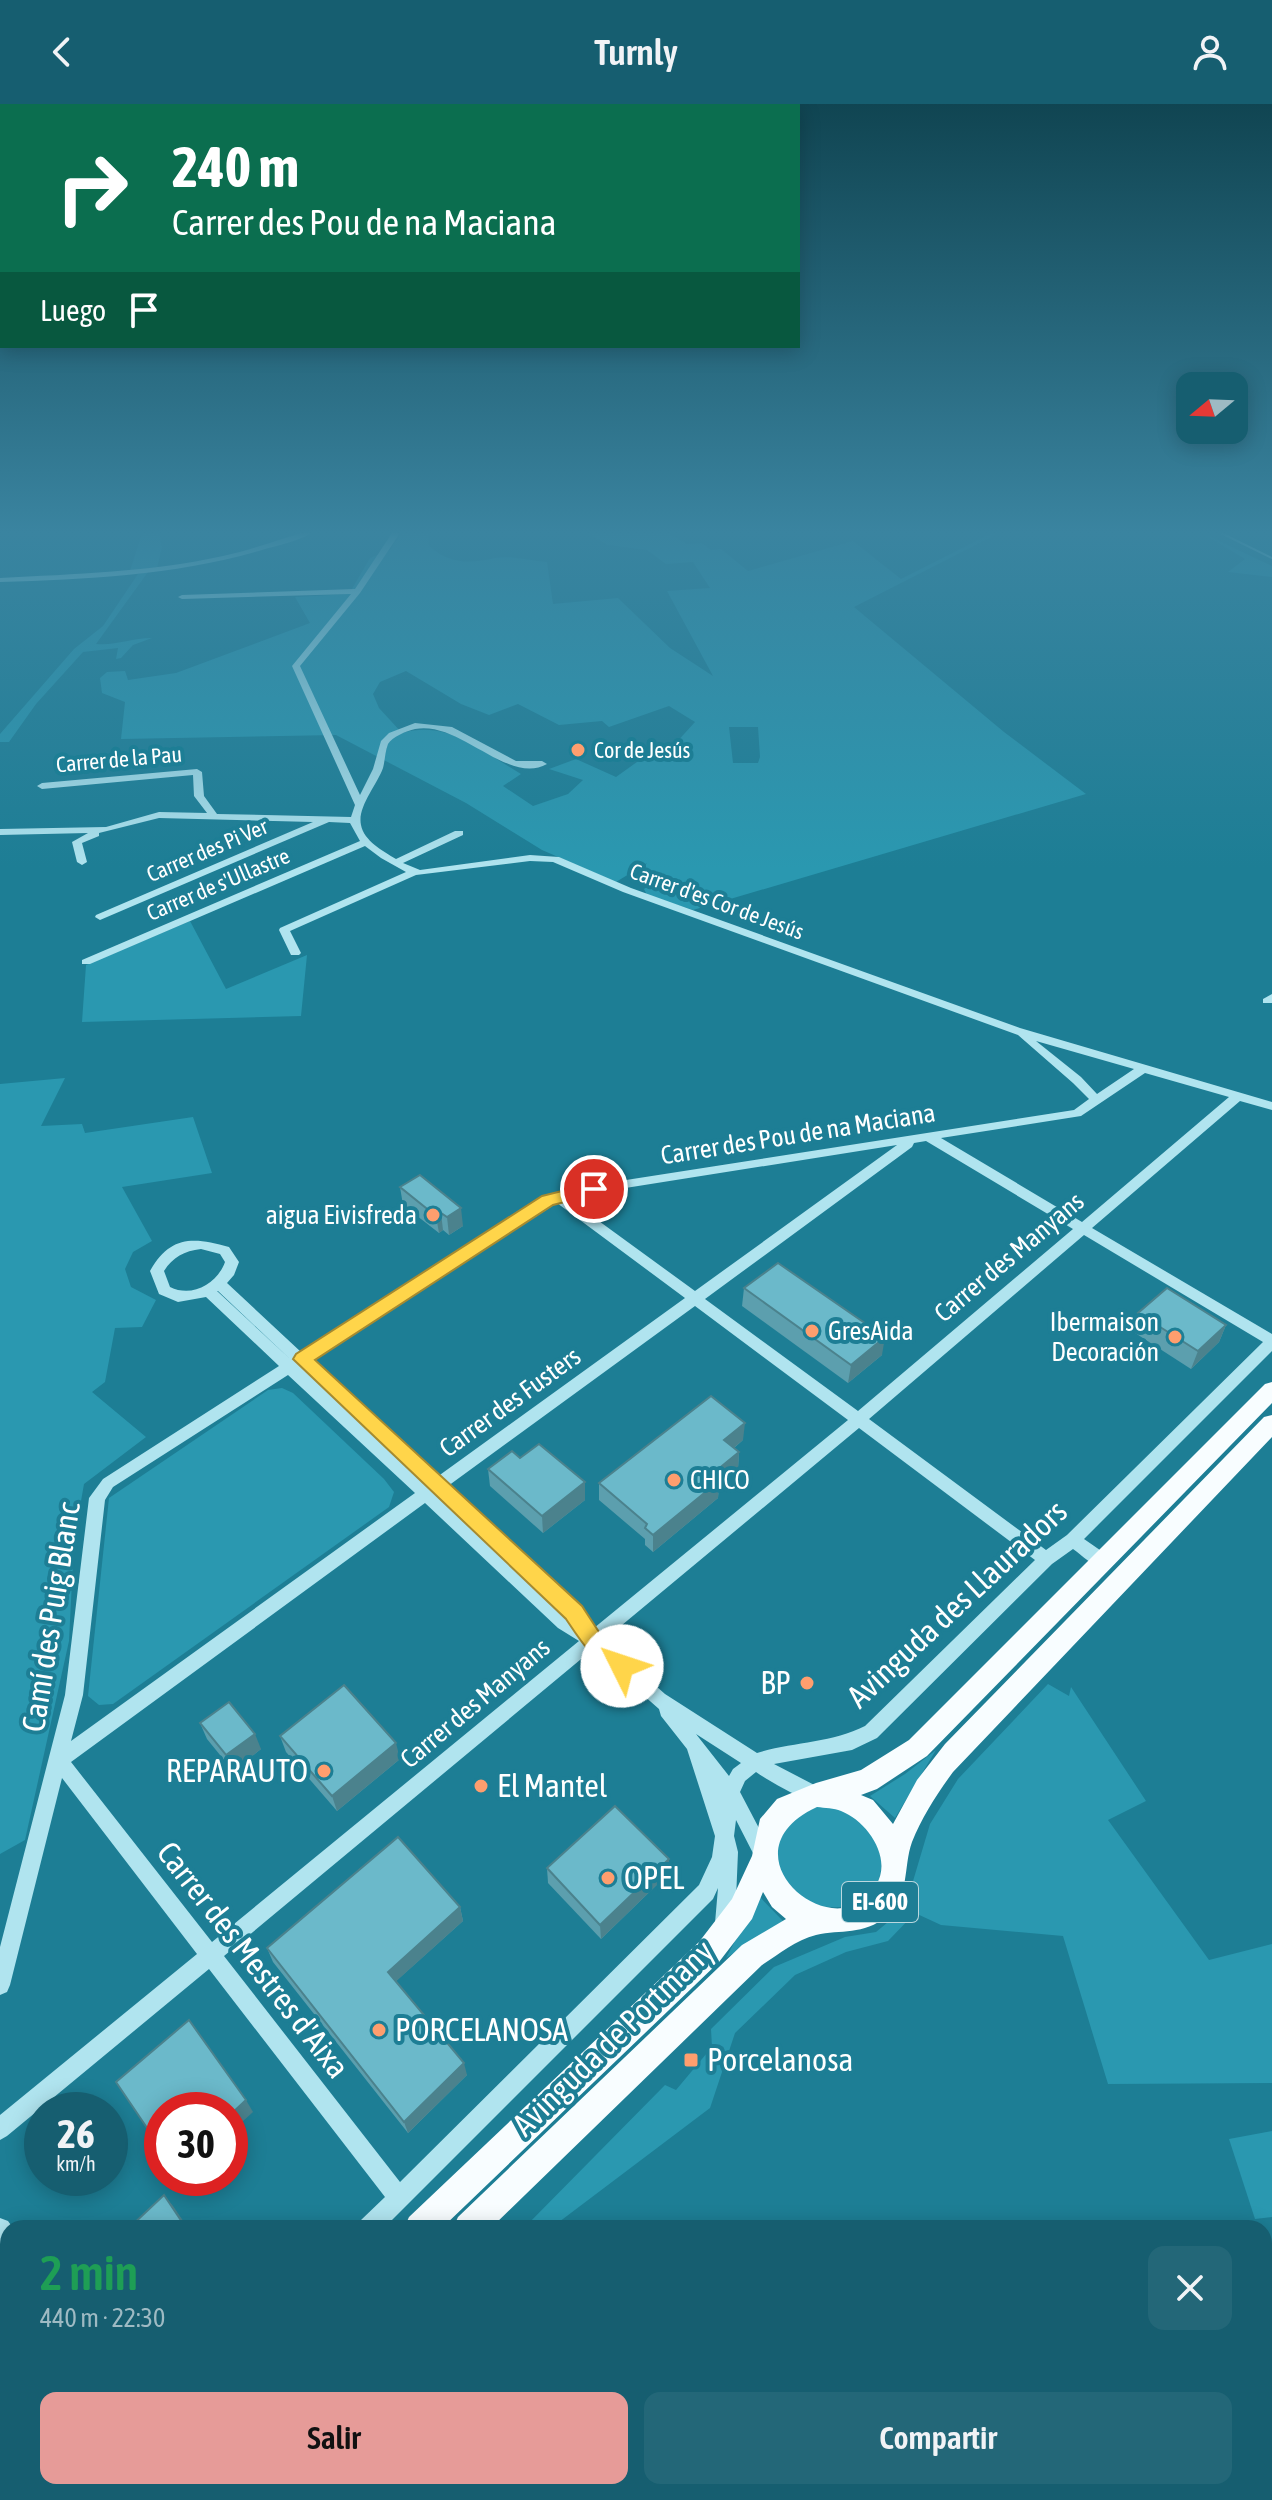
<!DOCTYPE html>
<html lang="es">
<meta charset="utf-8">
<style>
body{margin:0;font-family:"Asap Condensed",sans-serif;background:#236778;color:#f1f3f6;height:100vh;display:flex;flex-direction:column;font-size:30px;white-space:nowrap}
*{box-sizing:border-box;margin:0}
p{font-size:26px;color:#9ebac3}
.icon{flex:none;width:44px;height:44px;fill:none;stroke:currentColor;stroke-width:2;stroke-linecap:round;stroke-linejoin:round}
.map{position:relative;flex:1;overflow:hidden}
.side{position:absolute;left:0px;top:2116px;width:1272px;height:280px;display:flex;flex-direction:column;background:#165e70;border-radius:24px 24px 0 0;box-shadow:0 4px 20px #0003}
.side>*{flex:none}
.top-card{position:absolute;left:0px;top:0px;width:800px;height:244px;box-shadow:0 4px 20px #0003;background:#0b6e4f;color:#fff;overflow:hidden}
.needle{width:52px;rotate:251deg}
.fabs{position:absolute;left:1176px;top:268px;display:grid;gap:16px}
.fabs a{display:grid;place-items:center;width:72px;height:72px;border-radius:16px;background:#165e70;box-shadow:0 4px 20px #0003;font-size:40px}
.speed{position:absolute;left:24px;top:1988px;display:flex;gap:16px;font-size:40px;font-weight:700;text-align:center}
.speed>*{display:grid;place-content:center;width:104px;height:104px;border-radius:50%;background:#165e70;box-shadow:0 4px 20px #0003;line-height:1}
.speed small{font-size:20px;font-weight:400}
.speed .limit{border:12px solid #d22;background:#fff;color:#111}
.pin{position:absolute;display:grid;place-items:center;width:68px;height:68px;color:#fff;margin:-34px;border:4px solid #fff;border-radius:50%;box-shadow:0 2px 8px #0007}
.me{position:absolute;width:88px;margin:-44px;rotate:311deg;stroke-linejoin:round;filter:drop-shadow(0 0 6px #0008)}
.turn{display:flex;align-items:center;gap:28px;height:168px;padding:0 40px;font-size:36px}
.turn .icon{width:104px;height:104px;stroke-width:2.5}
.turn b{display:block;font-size:56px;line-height:68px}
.then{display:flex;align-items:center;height:76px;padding:0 40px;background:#0003;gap:16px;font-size:30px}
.round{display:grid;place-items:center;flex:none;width:84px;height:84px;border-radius:16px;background:#236778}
.overview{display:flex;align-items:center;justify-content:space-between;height:136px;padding:0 40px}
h1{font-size:48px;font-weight:600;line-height:60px;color:#1e9e55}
.primary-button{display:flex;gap:16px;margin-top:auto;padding:16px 40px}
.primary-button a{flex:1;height:92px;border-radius:16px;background:#e69b98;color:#111;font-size:32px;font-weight:600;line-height:92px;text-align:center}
.primary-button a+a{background:#236778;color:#f1f3f6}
header{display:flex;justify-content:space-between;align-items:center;height:104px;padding:0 40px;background:#165e70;font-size:36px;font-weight:600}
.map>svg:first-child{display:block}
.green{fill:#2a98b0;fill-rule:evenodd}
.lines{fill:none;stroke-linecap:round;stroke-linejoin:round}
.stream{stroke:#a3e4f1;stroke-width:2}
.minor{fill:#b0e4ef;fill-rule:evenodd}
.major{fill:#f8fdff;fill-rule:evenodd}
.wall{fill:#5c9fae}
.shaded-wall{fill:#4b828d}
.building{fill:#6bb9ca;stroke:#4b828d;stroke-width:2}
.route{fill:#ffd54a;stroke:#a68a30;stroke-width:2}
.poi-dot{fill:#fe9e6e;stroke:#1d7e95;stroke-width:3}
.labels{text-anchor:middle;stroke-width:8;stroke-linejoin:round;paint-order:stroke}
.far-poi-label{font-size:22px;fill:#fff;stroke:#1d7e95;text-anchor:start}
.far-street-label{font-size:22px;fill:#fff;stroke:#1d7e95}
.shield{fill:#1d7e95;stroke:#bbd8df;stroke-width:2}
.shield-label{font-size:24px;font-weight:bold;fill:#fff}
.street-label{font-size:26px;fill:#fff;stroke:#1d7e95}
.poi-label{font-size:26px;fill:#fff;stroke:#1d7e95;text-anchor:end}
.near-street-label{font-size:32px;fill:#fff;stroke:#1d7e95}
.near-poi-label{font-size:32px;fill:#fff;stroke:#1d7e95;text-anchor:start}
</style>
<header><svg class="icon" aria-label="back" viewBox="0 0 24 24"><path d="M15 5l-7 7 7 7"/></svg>Turnly<svg class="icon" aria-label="person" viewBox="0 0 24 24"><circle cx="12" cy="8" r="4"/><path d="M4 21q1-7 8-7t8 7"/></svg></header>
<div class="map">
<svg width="1272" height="2396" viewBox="0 0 1272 2396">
<rect width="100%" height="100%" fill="#1d7e95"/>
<g class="green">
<path d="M 142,429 L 159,429 L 162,443 L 157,464 L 130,467 Z"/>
<path d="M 401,429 L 428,429 L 429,442 C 449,460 470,460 495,454 C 509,451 531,457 547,458 L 553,500 L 618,494 L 670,544 L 713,572 L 667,487 L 710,484 L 693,458 L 666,460 L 647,446 L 608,441 L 588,430 L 668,429 L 687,440 L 702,439 L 711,446 L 721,445 L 748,467 L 853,437 L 901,475 L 992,429 L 999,429 L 854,503 L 1004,628 L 1086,690 L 693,806 L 647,791 L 644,785 L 657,775 L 642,765 L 647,759 L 616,778 L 542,746 L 466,699 L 336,631 L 121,635 L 125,598 L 102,589 L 100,574 L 107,568 L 125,567 L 128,576 L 176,569 L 310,519 L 295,493 L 349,490 L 370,454 L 390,446 ZM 406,567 L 461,600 L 489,611 L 518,600 L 559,621 L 602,617 L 609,623 L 669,602 L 695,618 L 674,641 L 673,657 L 666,657 L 658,643 L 616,673 L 576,655 L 549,665 L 583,676 L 568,690 L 533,702 L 503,682 L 521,670 C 483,648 448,615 402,629 L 379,604 L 373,590 L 380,578 ZM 729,623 L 758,623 L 760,653 L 758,659 L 733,659 Z"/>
<path d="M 1202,429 L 1272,462 L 1272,473 L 1228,468 L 1245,455 Z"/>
<path d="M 148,468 L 96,540 C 115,542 131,534 152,534 L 133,541 L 121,554 L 116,555 L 118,544 L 83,548 L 36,600 L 9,638 L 0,638 L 0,630 L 74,545 L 103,522 L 138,470 Z"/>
<path d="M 190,817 L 226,885 L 307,851 L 301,912 L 82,918 L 86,861 Z"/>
<path d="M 65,974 L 41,1022 L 82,1020 L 85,1029 L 193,1013 L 212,1069 L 122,1083 L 152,1137 L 133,1148 L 125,1165 L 131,1183 L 156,1196 L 142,1223 L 115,1224 L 105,1278 L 92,1288 L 146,1333 L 84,1380 L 74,1437 L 69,1537 L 25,1736 L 0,1750 L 0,980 Z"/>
<path d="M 282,1284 L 293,1289 L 384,1375 L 394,1388 L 389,1403 L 113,1600 L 99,1601 L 88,1592 L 109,1394 L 268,1286 Z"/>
<path d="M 1048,1580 L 1069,1592 L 1071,1583 L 1146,1697 L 1108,1716 L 1209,1856 L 1272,1840 L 1272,1979 L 1108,1980 L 1063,1832 L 941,1821 L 915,1809 L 888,1837 L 846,1848 L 795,1871 L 735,1929 L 710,2004 L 551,2124 L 524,2124 L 665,1981 L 676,1986 L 712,1943 L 711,1925 L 774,1863 L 845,1833 L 876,1828 L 905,1804 L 930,1720 L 958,1675 Z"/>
<path d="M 936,1646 L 895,1714 L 870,1692 L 905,1670 Z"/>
<path d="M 824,1701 C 847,1704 867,1716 876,1738 C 906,1809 798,1830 779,1761 C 771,1730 796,1707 824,1701 Z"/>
<path d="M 759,1792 L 783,1817 L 726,1854 Z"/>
<path d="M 1272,2027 L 1272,2113 L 1255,2115 L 1229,2035 Z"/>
</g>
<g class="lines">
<path class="stream" d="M 1221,429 L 1272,454"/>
<g class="minor">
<path d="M 301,429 L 312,429 C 298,437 280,441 265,445 C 179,471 89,475 0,478 L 0,474 C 75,470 150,468 223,452 C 250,446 275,437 301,429 Z"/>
<path d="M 392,429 L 400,429 L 360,489 L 300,562 L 360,691 L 373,665 L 381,637 L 389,629 L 415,619 L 452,623 L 516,657 L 542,657 L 547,660 C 508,682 460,616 415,625 C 406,627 392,633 388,640 C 385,647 385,657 383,664 C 377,681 357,703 361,721 C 364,737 383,747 396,755 L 455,727 L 463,727 L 463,731 L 403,759 L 420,766 L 530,751 L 559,753 L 631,784 L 1020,924 L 1272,998 L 1272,1006 L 1240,997 L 1092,1124 L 1272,1230 L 1272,1247 L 1084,1435 L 1110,1453 L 1112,1458 L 1110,1463 C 1097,1467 1083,1452 1073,1445 L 1052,1460 L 877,1634 L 852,1646 L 774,1660 L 822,1685 L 825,1691 L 822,1697 L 816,1700 C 795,1691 775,1681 756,1668 L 745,1677 L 740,1688 L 772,1749 L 770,1755 L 763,1758 L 756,1755 L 736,1716 L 734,1732 L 738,1748 L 735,1819 L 732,1826 L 725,1829 L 718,1826 L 715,1819 L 718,1784 L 713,1795 L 384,2124 L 358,2124 L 361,2116 L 385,2093 L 209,1865 L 7,2032 L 0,2036 L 0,2011 L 197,1850 L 62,1674 L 10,1881 L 7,1888 L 0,1891 L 0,1843 L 65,1591 L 89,1394 L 103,1375 L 279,1262 L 206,1193 L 178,1198 L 159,1190 L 150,1167 C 170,1131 194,1133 229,1143 L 239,1158 L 234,1171 L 227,1179 L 301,1248 L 543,1094 L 594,1081 L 1074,1006 L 1089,995 L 1073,979 L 1018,931 L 623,788 L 553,758 L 530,757 L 416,771 L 290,827 L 301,849 L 299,851 L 291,851 L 279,826 L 280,824 L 406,768 L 381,754 L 365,742 L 90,860 L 82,860 L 82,856 L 360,737 L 350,719 L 329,718 L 100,816 L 95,813 L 96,811 L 313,718 L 159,714 L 99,729 L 99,732 L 82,739 L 87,758 L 82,761 L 77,758 L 72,738 L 88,729 L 0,731 L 0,725 L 106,723 L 159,708 L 207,709 L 194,692 L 193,671 L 42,685 L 37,682 L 42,679 L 197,665 L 202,668 L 204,692 L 217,710 L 351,713 L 355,701 L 292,562 L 351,490 L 182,495 L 178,493 L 182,491 L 355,485 ZM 1036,937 L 1134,965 L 1097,990 L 1081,973 ZM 1145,969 L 1229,993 L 1082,1118 L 941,1034 L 1081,1012 ZM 926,1037 L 1073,1125 L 858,1307 L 705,1195 L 912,1043 L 914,1039 ZM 897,1041 L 695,1187 L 570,1096 L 594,1089 ZM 557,1099 L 685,1194 L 437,1373 L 311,1256 ZM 1084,1131 L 1263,1238 L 1067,1431 L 1046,1446 L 869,1315 ZM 201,1145 L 220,1150 L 225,1158 C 217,1180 192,1194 170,1183 L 164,1167 C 173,1153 184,1147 201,1145 ZM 217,1187 L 218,1187 L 290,1255 ZM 695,1202 L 848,1316 L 594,1524 L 577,1501 L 448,1382 ZM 288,1271 L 415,1389 L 71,1637 L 83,1591 L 105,1396 L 113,1383 ZM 859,1324 L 1035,1456 L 865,1622 C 832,1639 792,1638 757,1649 L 665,1590 L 604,1536 ZM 425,1399 L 558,1524 L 579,1537 L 212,1838 L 71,1658 ZM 592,1546 L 659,1605 L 661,1612 L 687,1645 L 715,1732 L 712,1753 L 699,1781 L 400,2078 L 224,1852 ZM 696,1630 L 741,1659 L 733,1665 L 729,1672 Z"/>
<path d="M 1272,890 L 1272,899 L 1263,899 L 1263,895 Z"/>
<path d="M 0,2114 L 8,2117 L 13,2124 L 8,2124 L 8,2146 L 0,2142 Z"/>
<path d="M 87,2388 L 117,2388 L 114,2396 L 84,2396 Z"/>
</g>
<g class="major">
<path d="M 1272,1278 L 1272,1299 L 927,1652 L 877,1685 L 861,1691 L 873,1696 L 893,1720 L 917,1676 L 945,1640 L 1264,1313 L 1272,1311 L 1272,1333 L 953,1668 C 937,1690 922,1713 912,1738 C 903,1763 910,1793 887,1812 C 863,1832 841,1825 816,1831 C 796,1836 779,1850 762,1861 L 491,2124 L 453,2124 L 458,2113 L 742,1841 L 786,1815 L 772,1803 L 763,1788 L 752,1815 L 719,1858 L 442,2124 L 404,2124 L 409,2113 L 699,1838 L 732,1795 L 752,1752 L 760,1715 L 777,1695 L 816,1679 L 861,1666 L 909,1636 L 1265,1280 ZM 817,1703 C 825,1704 834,1704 841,1707 C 867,1717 893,1754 876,1781 C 836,1850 717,1749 817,1703 Z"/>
<path d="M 123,2388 L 163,2388 L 160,2396 L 120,2396 Z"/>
<path d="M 177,2388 L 216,2388 L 213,2396 L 174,2396 Z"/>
</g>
</g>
<g class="wall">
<path d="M 400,1083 L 463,1122 L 449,1131 L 443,1126 L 439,1129 L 403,1101 Z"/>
<path d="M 744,1184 L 882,1251 L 848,1279 L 742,1202 Z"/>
<path d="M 1138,1209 L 1226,1221 L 1219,1238 L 1191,1265 L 1132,1227 Z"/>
<path d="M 743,1336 L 734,1344 L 739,1348 L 738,1365 L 719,1381 L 718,1394 L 653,1448 L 645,1441 L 645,1435 L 599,1396 L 599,1379 Z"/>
<path d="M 520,1354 L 585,1396 L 543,1429 L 490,1382 L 488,1365 Z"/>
<path d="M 200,1619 L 261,1645 L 233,1667 L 207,1635 Z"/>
<path d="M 280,1632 L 400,1655 L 337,1707 L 286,1648 Z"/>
<path d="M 669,1755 L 668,1770 L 601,1835 L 548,1779 L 547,1764 Z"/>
<path d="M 460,1803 L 463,1817 L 396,1877 L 467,1971 L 408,2029 L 273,1858 L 267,1844 Z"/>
</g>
<g class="shaded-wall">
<path d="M 461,1104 L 463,1122 L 449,1131 L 447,1113 Z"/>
<path d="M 441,1109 L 443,1126 L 439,1129 L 436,1112 Z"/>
<path d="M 1226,1221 L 1219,1238 L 1191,1265 L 1198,1247 Z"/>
<path d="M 885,1233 L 882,1251 L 848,1279 L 851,1261 Z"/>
<path d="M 745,1319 L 743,1336 L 723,1353 L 724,1336 Z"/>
<path d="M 739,1348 L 738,1365 L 719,1381 L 718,1394 L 653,1448 L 653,1431 L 711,1371 Z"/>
<path d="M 585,1378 L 585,1396 L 543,1429 L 542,1412 Z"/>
<path d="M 255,1630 L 261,1645 L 233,1667 L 226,1651 Z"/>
<path d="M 396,1639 L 400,1655 L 337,1707 L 332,1692 Z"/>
<path d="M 669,1755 L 668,1770 L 601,1835 L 600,1821 Z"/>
<path d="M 460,1803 L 463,1817 L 392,1881 L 388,1868 Z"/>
<path d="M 464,1959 L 467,1971 L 408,2029 L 404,2018 Z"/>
<path d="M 246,1996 L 253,2008 L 230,2029 L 230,2011 Z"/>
<path d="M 164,2091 L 173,2102 L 188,2124 L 186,2124 Z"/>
</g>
<g class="building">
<path d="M 420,1071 L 461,1104 L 447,1113 L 441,1109 L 436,1112 L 400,1083 Z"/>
<path d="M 778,1159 L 885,1233 L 851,1261 L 744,1184 Z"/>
<path d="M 1167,1184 L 1226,1221 L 1198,1247 L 1138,1209 Z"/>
<path d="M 711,1292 L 745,1319 L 724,1336 L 739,1348 L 711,1371 L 719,1377 L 653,1431 L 645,1424 L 647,1420 L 599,1379 Z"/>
<path d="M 539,1340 L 585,1378 L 542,1412 L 488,1365 L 512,1347 L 520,1354 Z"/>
<path d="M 344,1581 L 396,1639 L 332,1692 L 280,1632 Z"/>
<path d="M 229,1598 L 255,1630 L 226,1651 L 200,1619 Z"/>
<path d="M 615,1702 L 669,1755 L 600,1821 L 547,1764 Z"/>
<path d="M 398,1733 L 460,1803 L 388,1868 L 464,1959 L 404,2018 L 267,1844 Z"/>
<path d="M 189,1916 L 246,1996 L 230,2011 L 230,2006 L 162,2006 L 162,2046 L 116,1978 Z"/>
<path d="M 164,2091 L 186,2124 L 129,2124 Z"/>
</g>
<linearGradient id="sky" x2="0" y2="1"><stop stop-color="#104552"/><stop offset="0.56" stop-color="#3a84a0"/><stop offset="1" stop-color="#3a84a0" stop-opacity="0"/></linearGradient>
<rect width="1272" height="764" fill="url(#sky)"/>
<path class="route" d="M 594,1079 L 603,1085 L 600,1089 L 553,1101 L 315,1256 L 582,1502 L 599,1528 L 630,1555 L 633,1562 L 630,1569 L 622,1572 C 597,1563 580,1536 566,1515 L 293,1255 L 296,1250 L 542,1092 Z"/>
<g class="poi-dot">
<circle cx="578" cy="646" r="8"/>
<circle cx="433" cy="1111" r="8"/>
<circle cx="812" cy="1227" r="8"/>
<circle cx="1175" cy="1233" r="8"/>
<circle cx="674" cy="1376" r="8"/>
<circle cx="807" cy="1579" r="8"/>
<circle cx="324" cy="1667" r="8"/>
<circle cx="481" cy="1682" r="8"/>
<circle cx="608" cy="1774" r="8"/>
<circle cx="379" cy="1926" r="8"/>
<rect x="683" y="1948" width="16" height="16" rx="4"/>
</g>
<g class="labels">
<g class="far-poi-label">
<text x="594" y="654">Cor de Jesús</text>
</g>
<g class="far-street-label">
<text transform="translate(119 655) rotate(-5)" y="8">Carrer de la Pau</text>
<text transform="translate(207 746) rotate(-23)" y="8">Carrer des Pi Ver</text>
<text transform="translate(218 780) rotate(-23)" y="8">Carrer de s'Ullastre</text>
<text transform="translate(717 797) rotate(20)" y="8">Carrer d'es Cor de Jesús</text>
</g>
<rect class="shield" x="842" y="1778" width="76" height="40" rx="6"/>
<g class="shield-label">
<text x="880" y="1806">EI-600</text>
</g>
<g class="street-label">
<text transform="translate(798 1030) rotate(-9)" y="9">Carrer des Pou de na Maciana</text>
<text transform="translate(1009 1153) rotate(-40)" y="9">Carrer des Manyans</text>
<text transform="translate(510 1298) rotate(-36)" y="9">Carrer des Fusters</text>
<text transform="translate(475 1599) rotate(-40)" y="9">Carrer des Manyans</text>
</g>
<g class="poi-label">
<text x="417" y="1120">aigua Eivisfreda</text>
<text x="1159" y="1227">Ibermaison<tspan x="1159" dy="30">Decoración</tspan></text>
<text x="828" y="1236" text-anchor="start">GresAida</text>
<text x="690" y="1385" text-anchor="start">CHICO</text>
</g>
<g class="near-street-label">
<text transform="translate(957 1500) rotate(-43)" y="11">Avinguda des Llauradors</text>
<text transform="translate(51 1513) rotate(-81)" y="11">Camí des Puig Blanc</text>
<text transform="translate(253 1856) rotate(52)" y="11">Carrer des Mestres d'Aixa</text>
<text transform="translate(613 1934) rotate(-44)" y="11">Avinguda de Portmany</text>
</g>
<g class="near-poi-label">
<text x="791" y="1590" text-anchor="end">BP</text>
<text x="308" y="1678" text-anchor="end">REPARAUTO</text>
<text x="497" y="1693">El Mantel</text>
<text x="624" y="1785">OPEL</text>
<text x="395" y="1937">PORCELANOSA</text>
<text x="707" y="1967">Porcelanosa</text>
</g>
</g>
</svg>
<div class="fabs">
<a><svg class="needle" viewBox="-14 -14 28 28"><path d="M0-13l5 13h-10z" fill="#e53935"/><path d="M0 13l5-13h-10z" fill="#9ebac3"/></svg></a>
</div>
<div class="speed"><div>26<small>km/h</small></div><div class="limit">30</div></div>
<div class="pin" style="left:594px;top:1085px;background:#d93025"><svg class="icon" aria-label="arrive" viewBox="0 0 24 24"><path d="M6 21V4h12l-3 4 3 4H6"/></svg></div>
<svg class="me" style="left:622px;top:1562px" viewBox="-20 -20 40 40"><circle r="19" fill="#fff"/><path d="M0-13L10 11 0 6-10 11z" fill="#ffd54a"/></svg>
<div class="top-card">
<div class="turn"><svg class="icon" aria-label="right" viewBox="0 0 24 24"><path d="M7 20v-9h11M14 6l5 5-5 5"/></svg><div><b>240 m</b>Carrer des Pou de na Maciana</div></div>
<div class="then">Luego<svg class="icon" aria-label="arrive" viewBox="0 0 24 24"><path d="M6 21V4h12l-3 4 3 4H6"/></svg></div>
</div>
<section class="side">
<div class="overview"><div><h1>2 min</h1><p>440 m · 22:30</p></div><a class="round"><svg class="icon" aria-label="close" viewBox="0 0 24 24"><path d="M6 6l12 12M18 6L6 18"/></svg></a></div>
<div class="primary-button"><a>Salir</a><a>Compartir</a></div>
</section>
</div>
